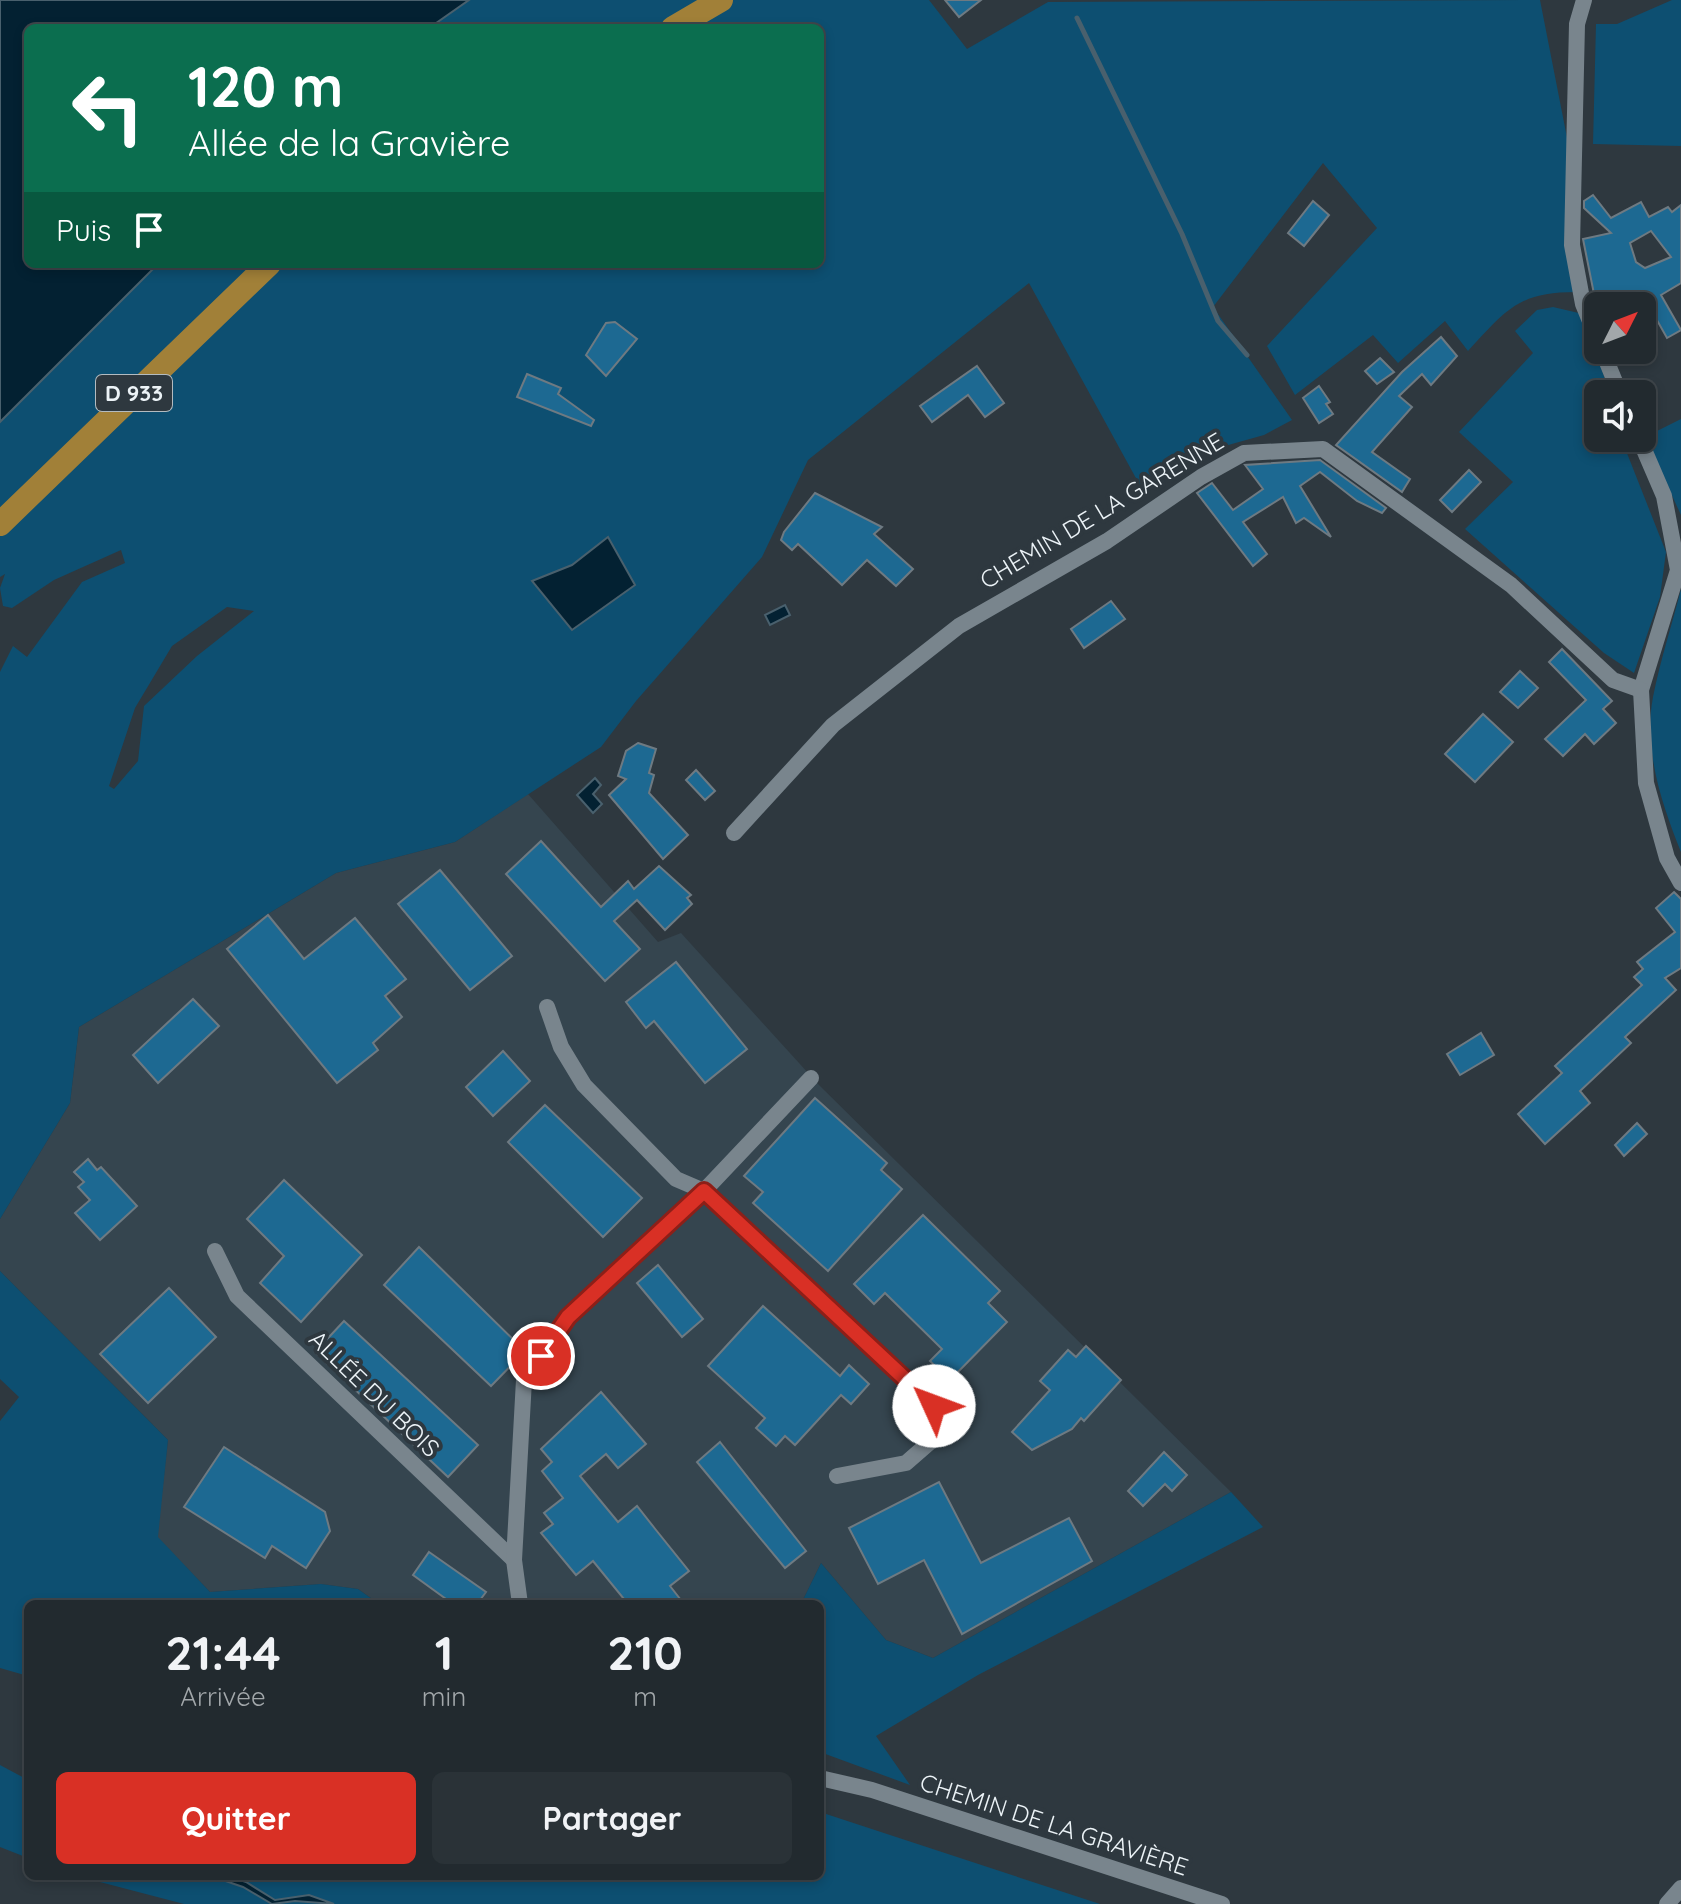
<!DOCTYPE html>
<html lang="fr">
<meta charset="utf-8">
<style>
body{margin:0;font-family:Quicksand,sans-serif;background:#2a3237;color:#f1f3f6;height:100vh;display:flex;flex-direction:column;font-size:30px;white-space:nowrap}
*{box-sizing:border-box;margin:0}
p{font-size:26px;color:#a2a7aa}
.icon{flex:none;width:44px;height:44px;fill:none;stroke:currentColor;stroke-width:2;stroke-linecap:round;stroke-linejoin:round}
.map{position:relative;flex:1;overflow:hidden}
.drawer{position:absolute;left:24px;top:1600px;width:800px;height:280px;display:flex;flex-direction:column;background:#222a2f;border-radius:12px;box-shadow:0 4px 12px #0003,0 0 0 2px #3f464b}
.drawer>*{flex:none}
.hud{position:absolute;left:24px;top:24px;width:800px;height:244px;border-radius:12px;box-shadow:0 4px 12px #0003,0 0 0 2px #3f464b;background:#0b6e4f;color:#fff;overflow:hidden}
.needle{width:52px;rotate:48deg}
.fabs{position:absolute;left:1584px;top:292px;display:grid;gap:16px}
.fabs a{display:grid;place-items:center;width:72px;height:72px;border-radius:12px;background:#222a2f;box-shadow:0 4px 12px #0003,0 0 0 2px #3f464b;font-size:40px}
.pin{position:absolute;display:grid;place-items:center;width:68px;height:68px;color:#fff;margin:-34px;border:4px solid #fff;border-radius:50%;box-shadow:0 2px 8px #0007}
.me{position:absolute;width:88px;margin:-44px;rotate:313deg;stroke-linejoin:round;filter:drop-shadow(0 0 6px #0008)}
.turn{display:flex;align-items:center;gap:28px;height:168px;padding:0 32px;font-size:36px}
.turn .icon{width:104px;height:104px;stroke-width:2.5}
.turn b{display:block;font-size:56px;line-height:68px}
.then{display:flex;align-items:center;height:76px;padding:0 32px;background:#0003;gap:16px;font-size:30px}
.eta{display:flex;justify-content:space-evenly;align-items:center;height:136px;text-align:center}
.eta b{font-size:48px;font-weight:700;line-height:56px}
.action{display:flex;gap:16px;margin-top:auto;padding:16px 32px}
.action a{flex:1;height:92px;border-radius:12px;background:#d93025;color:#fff;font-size:32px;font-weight:700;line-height:92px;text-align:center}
.action a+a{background:#2a3237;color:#f1f3f6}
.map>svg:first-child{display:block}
.built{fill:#35454f}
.green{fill:#0d4f71;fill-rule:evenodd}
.water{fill:#032132;stroke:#49606d;stroke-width:2}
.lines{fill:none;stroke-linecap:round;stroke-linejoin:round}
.stream{stroke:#49606d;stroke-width:5}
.building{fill:#1d6992;stroke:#6e7a82;stroke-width:2;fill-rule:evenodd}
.street{stroke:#79858d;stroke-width:16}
.primary{stroke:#a18038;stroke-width:24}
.route-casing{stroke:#8d1f18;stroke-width:20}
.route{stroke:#d93025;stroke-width:14}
.labels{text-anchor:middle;stroke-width:8;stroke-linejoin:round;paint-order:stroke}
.shield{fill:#2e383f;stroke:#b3bbc0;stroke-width:2}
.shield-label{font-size:22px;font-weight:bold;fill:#ecf3f7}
.street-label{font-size:24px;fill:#ecf3f7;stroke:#2e383f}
</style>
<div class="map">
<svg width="1681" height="1904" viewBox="0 0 1681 1904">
<rect width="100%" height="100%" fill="#2e383f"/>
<path class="built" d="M 528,794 L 658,942 L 681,933 L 819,1085 L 1231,1492 L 933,1658 L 886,1640 L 821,1563 L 801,1604 L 379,1604 L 358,1589 L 321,1584 L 210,1592 L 157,1537 L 168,1440 L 0,1271 L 0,1219 L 70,1103 L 79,1027 L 336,873 L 455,842 Z"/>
<g class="green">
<path d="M 469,0 L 929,0 L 967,49 L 1048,2 L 1540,0 L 1570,153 L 1576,292 C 1518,292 1506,310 1468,351 L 1445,321 L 1398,363 L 1373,335 L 1295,395 L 1267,346 L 1377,228 L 1323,163 L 1213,307 L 1292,420 L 1264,435 L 1214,449 L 1143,491 L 1029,283 L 808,460 L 762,557 L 636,701 L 601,747 L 455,842 L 336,873 L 79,1027 L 70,1103 L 0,1219 L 0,672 L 13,646 L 27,657 L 82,582 L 125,563 L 121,550 L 54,580 L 12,608 L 3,606 L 0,588 L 5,574 L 0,577 L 0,422 L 158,264 L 820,264 L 820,28 L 429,28 ZM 227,607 L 254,611 L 197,656 L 144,706 L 138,761 L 114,789 L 109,786 L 135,708 L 172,646 Z"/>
<path d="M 1672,0 L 1681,0 L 1681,146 L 1593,144 L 1596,24 L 1617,24 Z"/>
<path d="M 1553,307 L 1583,314 L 1610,394 L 1598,394 L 1598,438 L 1621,438 L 1666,552 L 1660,597 L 1634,673 L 1604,653 L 1465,529 L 1513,482 L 1459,432 L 1533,353 L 1515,331 L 1537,310 Z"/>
<path d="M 1681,419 L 1681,515 L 1645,437 Z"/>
<path d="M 1681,589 L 1681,852 C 1662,805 1643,749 1653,697 C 1660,661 1672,625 1681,589 Z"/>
<path d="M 0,1271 L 168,1440 L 158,1537 L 210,1592 L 321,1584 L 358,1589 L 379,1604 L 28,1604 L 28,1676 L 0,1668 L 0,1421 L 19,1397 L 0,1379 Z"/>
<path d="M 1231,1492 L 1263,1527 L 978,1675 L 876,1736 L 910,1785 L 820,1752 L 820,1604 L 801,1604 L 821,1563 L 886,1640 L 933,1658 Z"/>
<path d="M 0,1765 L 28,1780 L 28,1858 L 0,1847 Z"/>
<path d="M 820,1812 L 1100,1904 L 184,1904 L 77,1876 L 820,1876 Z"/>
</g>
<g class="water">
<path d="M 0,0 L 469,0 L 429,28 L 28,28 L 28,264 L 158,264 L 0,422 Z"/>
<path d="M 608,537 L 635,585 L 572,630 L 532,581 L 572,565 Z"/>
<path d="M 785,605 L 790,615 L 770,625 L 765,615 Z"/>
<path d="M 595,778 L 601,785 L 593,794 L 602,804 L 593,813 L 577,795 Z"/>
<path d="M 211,1876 L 228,1876 L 246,1882 L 275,1900 L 309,1895 L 334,1904 L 295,1901 L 272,1904 L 243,1887 Z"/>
</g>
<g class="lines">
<path class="stream" d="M 1077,18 L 1182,234 L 1218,321 L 1247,355"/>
</g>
<g class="building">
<path d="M 945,0 L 981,0 L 959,17 Z"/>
<path d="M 1593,195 L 1611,218 L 1641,202 L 1649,217 L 1668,207 L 1672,212 L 1681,205 L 1681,283 L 1661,295 L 1681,330 L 1667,338 L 1649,306 L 1623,306 L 1622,300 L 1597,309 L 1583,239 L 1611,233 L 1584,208 L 1584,201 ZM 1651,231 L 1671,257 L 1645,268 L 1636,262 L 1630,243 Z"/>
<path d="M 1313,201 L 1329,215 L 1304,246 L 1288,233 Z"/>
<path d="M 615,322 L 637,339 L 606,376 L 586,355 L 606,323 Z"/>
<path d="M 1441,337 L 1457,356 L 1431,385 L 1422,374 L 1399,396 L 1412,407 L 1372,452 L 1410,479 L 1402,492 L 1336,445 L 1402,372 Z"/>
<path d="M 1380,358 L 1394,372 L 1377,384 L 1365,371 Z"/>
<path d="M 977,366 L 1004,403 L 985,417 L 968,395 L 932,422 L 920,406 Z"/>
<path d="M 527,374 L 561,388 L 558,394 L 594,420 L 591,426 L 517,397 Z"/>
<path d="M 1319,386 L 1330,402 L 1326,404 L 1333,414 L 1319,423 L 1303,398 Z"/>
<path d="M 1320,460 L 1386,508 L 1382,513 L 1357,501 L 1320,472 L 1300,486 L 1331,537 L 1304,518 L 1296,523 L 1283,497 L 1243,522 L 1267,554 L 1253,566 L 1197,493 L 1212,483 L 1233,510 L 1263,489 L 1245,465 Z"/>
<path d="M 1469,470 L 1481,482 L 1452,512 L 1440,500 Z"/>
<path d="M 815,493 L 882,527 L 874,534 L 913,569 L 896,586 L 867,560 L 842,585 L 798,544 L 792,550 L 781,540 L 784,532 Z"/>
<path d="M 1111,601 L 1125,619 L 1084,648 L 1071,629 Z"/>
<path d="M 1562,649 L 1612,701 L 1603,709 L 1616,723 L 1594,744 L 1585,734 L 1563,756 L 1545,739 L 1586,700 L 1549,662 Z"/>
<path d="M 1520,671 L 1538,688 L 1518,708 L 1500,692 Z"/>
<path d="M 1483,714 L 1513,742 L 1475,782 L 1445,754 Z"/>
<path d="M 638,743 L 656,749 L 649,773 L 654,775 L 649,793 L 688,835 L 663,859 L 609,795 L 626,779 L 618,776 L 626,751 Z"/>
<path d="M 696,770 L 715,791 L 705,800 L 686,780 Z"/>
<path d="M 541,841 L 601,907 L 628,881 L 634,889 L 659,866 L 691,895 L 687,898 L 692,904 L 665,930 L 637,900 L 614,921 L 640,949 L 605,981 L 506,874 Z"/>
<path d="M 440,870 L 512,956 L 470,990 L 398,904 Z"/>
<path d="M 1674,892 L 1681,899 L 1681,968 L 1665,978 L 1676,990 L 1625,1037 L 1631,1043 L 1580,1091 L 1590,1103 L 1545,1144 L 1518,1114 L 1562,1073 L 1555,1066 L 1642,985 L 1634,977 L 1643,969 L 1637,962 L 1675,932 L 1656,908 Z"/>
<path d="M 268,915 L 304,959 L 355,918 L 406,979 L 385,996 L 402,1017 L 373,1043 L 378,1050 L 337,1083 L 227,949 Z"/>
<path d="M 676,962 L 747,1049 L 705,1083 L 654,1021 L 646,1028 L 626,1002 Z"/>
<path d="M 193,999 L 219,1026 L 158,1083 L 133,1055 Z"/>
<path d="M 1481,1033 L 1494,1055 L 1460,1075 L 1447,1054 Z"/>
<path d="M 503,1051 L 530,1081 L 493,1116 L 466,1087 Z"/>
<path d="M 815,1098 L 887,1163 L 881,1170 L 902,1189 L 828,1271 L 753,1203 L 763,1192 L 744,1176 Z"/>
<path d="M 545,1105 L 642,1198 L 603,1237 L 508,1142 Z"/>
<path d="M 1637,1123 L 1647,1134 L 1624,1156 L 1615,1145 Z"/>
<path d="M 88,1159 L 97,1170 L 101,1167 L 137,1206 L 100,1240 L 75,1213 L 90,1200 L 78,1187 L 84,1182 L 74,1172 Z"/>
<path d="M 284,1180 L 362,1255 L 301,1322 L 260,1283 L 284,1256 L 247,1219 Z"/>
<path d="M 923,1215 L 1000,1291 L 988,1303 L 1007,1322 L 950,1380 L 930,1361 L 942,1349 L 885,1293 L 874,1304 L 854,1284 Z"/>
<path d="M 419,1247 L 525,1351 L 491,1386 L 384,1285 Z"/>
<path d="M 658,1265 L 703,1319 L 682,1337 L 637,1283 Z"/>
<path d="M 169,1288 L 216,1337 L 148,1403 L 100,1354 Z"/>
<path d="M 763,1306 L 840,1376 L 849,1365 L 869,1384 L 851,1404 L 841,1395 L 795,1445 L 785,1436 L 776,1446 L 756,1428 L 765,1418 L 708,1366 Z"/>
<path d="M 344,1321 L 478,1445 L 448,1477 L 315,1352 Z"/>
<path d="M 1086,1346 L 1121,1380 L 1084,1421 L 1081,1418 L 1072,1429 L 1032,1450 L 1012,1432 L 1050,1390 L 1040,1381 L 1068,1350 L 1076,1357 Z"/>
<path d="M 601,1392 L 646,1444 L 618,1468 L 606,1454 L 580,1476 L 618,1522 L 637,1506 L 656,1530 L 689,1571 L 670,1586 L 684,1604 L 628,1604 L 593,1561 L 576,1575 L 541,1533 L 553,1524 L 544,1513 L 563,1498 L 542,1471 L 552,1462 L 541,1449 Z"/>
<path d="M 720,1442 L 806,1551 L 785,1568 L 697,1462 Z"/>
<path d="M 224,1447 L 325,1512 L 330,1531 L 306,1568 L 272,1546 L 265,1558 L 184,1507 Z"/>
<path d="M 1164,1452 L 1187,1475 L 1172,1491 L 1165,1484 L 1143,1506 L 1128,1491 Z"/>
<path d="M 939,1482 L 981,1563 L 1069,1518 L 1092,1561 L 962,1634 L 924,1560 L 878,1584 L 849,1528 Z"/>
<path d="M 429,1552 L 486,1592 L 477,1604 L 453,1604 L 413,1575 Z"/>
</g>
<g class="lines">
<g class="street">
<path d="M 1584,0 L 1577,24 L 1572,245 L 1583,304 L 1598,341"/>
<path d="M 1602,350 L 1620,394"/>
<path d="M 1639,438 L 1664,496 L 1678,570 L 1641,690 L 1646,783 L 1667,858 L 1681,883"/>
<path d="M 734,833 L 833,725 L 959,626 L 1107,541 L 1201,477 L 1244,453 L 1323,449 L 1511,585 L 1613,680 L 1641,690"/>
<path d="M 547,1007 L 561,1047 L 584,1085 L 676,1179 L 704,1191 L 934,1406 L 945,1429 L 906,1463 L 837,1476"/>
<path d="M 215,1251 L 237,1296 L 514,1560"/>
<path d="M 520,1604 L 514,1560 L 524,1380 L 568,1317 L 704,1191 L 811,1078"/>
<path d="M 820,1778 L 872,1790 L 1222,1904"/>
<path d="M 1667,1904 L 1681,1888"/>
</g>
<g class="primary">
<path d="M 673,28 L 721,0"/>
<path d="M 0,524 L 269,264"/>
</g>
</g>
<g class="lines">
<defs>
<path id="route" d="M 541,1356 L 568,1317 L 704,1191 L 934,1406"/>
</defs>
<use href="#route" class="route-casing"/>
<use href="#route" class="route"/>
</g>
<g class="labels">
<rect class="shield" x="96" y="375" width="76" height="36" rx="6"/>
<g class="shield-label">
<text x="134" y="401">D 933</text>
</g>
<g class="street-label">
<text transform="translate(1102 511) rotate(-31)" y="8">CHEMIN DE LA GARENNE</text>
<text transform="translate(374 1394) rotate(44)" y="8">ALLÉE DU BOIS</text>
<text transform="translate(1054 1825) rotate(18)" y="8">CHEMIN DE LA GRAVIÈRE</text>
</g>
</g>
</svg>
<div class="fabs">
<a><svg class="needle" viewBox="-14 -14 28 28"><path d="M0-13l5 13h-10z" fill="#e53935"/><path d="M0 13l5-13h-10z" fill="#a2a7aa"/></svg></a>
<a><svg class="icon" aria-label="sound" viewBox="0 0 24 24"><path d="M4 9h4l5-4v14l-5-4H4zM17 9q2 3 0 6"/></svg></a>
</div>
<div class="pin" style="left:541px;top:1356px;background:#d93025"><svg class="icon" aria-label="arrive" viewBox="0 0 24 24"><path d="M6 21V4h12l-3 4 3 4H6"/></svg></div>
<svg class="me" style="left:934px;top:1406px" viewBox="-20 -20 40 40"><circle r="19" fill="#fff"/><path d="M0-13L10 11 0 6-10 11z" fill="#d93025"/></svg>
<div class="hud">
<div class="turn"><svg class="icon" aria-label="left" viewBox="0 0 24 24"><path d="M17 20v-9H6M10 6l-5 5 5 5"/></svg><div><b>120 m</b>Allée de la Gravière</div></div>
<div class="then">Puis<svg class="icon" aria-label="arrive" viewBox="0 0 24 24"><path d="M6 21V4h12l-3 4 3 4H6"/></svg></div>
</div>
<section class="drawer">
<div class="eta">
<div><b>21:44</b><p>Arrivée</p></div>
<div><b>1</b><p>min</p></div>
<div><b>210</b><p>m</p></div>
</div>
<div class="action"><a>Quitter</a><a>Partager</a></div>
</section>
</div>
